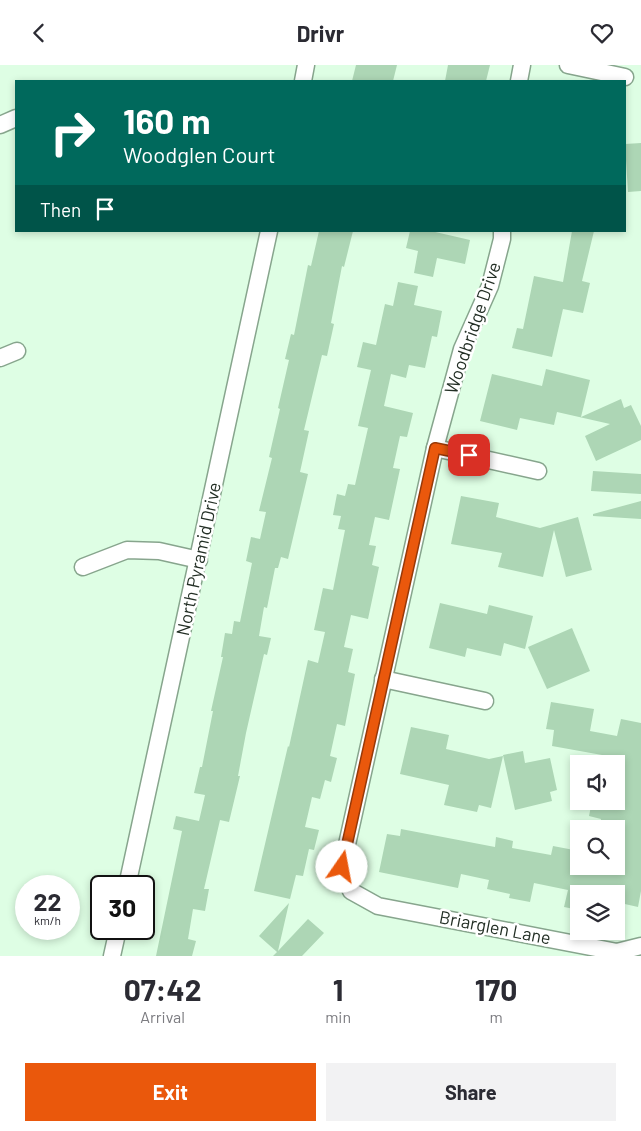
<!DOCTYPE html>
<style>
body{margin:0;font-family:Barlow,sans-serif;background:#f2f2f3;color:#2b2b33;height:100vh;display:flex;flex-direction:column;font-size:19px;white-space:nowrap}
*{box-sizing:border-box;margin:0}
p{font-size:16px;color:#7c7c81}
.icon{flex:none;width:28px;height:28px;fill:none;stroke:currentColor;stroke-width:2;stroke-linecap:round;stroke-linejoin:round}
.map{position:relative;height:891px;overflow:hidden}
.sheet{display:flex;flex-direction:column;background:#fff;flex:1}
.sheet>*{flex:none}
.banner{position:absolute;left:15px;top:15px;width:611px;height:152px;border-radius:0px;box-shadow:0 2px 8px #0003;background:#00695c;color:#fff;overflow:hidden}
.buttons{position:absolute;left:570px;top:690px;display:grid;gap:10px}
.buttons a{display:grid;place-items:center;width:55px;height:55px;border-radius:0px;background:#fff;box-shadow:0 2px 8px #0003;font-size:25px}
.speed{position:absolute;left:15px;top:810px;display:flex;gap:10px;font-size:25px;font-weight:700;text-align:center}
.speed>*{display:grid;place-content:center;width:65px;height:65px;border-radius:50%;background:#fff;box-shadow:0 2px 8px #0003;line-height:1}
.speed small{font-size:12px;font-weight:400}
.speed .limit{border:2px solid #111;border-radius:8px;background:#fff;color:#111}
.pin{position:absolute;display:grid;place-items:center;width:42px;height:42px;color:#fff;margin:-21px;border-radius:10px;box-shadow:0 2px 8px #0006}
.me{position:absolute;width:55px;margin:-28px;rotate:12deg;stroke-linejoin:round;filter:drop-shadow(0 0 4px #0008)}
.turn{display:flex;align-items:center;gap:18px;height:105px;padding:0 25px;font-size:22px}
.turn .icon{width:65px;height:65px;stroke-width:2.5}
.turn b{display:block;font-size:35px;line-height:42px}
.then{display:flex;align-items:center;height:48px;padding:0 25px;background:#0003;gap:10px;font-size:19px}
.eta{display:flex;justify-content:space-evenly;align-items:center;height:85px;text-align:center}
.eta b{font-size:30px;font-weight:700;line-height:35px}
.button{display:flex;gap:10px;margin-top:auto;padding:10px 25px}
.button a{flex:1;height:58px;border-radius:0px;background:#ea580c;color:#fff;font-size:20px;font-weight:700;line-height:58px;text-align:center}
.button a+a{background:#f2f2f3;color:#2b2b33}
header{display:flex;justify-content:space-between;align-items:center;height:65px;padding:0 25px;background:#fff;font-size:22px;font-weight:700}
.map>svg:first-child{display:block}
.building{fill:#add6b5}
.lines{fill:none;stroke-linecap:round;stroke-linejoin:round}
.street-casing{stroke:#87a58d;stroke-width:19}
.street{stroke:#fff;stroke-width:16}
.route-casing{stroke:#983908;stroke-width:12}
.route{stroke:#ea580c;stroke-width:9}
.labels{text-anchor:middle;stroke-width:5;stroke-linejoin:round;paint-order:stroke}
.street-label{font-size:18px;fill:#232f25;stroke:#fff}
</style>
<header><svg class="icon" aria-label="back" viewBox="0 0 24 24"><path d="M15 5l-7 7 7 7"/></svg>Drivr<svg class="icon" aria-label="heart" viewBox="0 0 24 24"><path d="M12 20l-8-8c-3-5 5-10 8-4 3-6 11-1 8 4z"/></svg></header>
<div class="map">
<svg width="641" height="891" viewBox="0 0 641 891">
<rect width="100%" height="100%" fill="#defee4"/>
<g class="building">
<path d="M 356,0 L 397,0 L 393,16 L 352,16 Z"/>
<path d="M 448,0 L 490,0 L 486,16 L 445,16 Z"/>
<path d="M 641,78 L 641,126 L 628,127 L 625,79 Z"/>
<path d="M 319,166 L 353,166 L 344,202 L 342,201 L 331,258 L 334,259 L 327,291 L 322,290 L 304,365 L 309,366 L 300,407 L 308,409 L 288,494 L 281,492 L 278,503 L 275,503 L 267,543 L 264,542 L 259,571 L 271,573 L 267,590 L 264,589 L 246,668 L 238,711 L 240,711 L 229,757 L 220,755 L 204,824 L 209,824 L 205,846 L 193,844 L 188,874 L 196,876 L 192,891 L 156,891 L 182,766 L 173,764 L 176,751 L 199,756 L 205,730 L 194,728 L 200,702 L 202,702 L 213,646 L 211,646 L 223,592 L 221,592 L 225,568 L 232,569 L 234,556 L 240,557 L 252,498 L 246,496 L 251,472 L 260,474 L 266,447 L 259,446 L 272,393 L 269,392 L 280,344 L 278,343 L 289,295 L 285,294 L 291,269 L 294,270 L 308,200 L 311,201 Z"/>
<path d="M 410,166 L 431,166 L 470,175 L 465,199 L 437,193 L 433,212 L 414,208 L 418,186 L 406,183 Z"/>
<path d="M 572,166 L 594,166 L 582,216 L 590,218 L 583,248 L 563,244 L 552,292 L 512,283 L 517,263 L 523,264 L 534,211 L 563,217 Z"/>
<path d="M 398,217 L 418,221 L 414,240 L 442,246 L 437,272 L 432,271 L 425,303 L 409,300 L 406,313 L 391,309 L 384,341 L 413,348 L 407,372 L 400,371 L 393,403 L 400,404 L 389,455 L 375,452 L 369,480 L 376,481 L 372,500 L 379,502 L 368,554 L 351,550 L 344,582 L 353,584 L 348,607 L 355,609 L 345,661 L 337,659 L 330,691 L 337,693 L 331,717 L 325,715 L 320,734 L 312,732 L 305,762 L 319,765 L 314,785 L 309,784 L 303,811 L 296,810 L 290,834 L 254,826 L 288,681 L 289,682 L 308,595 L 318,598 L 325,567 L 314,565 L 323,523 L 333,525 L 345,465 L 338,464 L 341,451 L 333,450 L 337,429 L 345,431 L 348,419 L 355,420 L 368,363 L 358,361 L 371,305 L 357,302 L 363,277 L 376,280 L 385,239 L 393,241 Z"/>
<path d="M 546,304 L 590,315 L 581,352 L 621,334 L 624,343 L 631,340 L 641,361 L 641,375 L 596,396 L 585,371 L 610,359 L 557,347 L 554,360 L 520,353 L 517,365 L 480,356 L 492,309 L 542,321 Z"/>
<path d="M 593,406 L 641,409 L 641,429 L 591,426 Z"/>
<path d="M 461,431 L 499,438 L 496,452 L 540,463 L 578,452 L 592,505 L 566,512 L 554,465 L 543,512 L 498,502 L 502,488 L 451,479 Z"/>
<path d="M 641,436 L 641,454 L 593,451 L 593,449 Z"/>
<path d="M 440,538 L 487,549 L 489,540 L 533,551 L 525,584 L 504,578 L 501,591 L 467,583 L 465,592 L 429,583 Z"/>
<path d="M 572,563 L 590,606 L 547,624 L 528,582 Z"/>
<path d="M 551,637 L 594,644 L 590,666 L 617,671 L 621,654 L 641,658 L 641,826 L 638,842 L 616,837 L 616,829 L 579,829 L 579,845 L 564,842 L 568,825 L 534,818 L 530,837 L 509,833 L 510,829 L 487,824 L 489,815 L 461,809 L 458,823 L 379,807 L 387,769 L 400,771 L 401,764 L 495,782 L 496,772 L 513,776 L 512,783 L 551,790 L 553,781 L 579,786 L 579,801 L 616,801 L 616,764 L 599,764 L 601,754 L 589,751 L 592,736 L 616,736 L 616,699 L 612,699 L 613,693 L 602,690 L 552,681 L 554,665 L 546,664 Z"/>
<path d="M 411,662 L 449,670 L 446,684 L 489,694 L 503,691 L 491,743 L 479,740 L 477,747 L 444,740 L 449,720 L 400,709 Z"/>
<path d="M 523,686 L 525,698 L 550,693 L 557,725 L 550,727 L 552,736 L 515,745 L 503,690 Z"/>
<path d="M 289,838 L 278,886 L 308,854 L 324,868 L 302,891 L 273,891 L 277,887 L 259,871 Z"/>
</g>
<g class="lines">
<defs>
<g id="street">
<path d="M 568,0 L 625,12"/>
<path d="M 303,16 L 306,0"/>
<path d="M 519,16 L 522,0"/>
<path d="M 0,60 L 16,53"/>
<path d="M 502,166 L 502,174 L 490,221 L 462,284 L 435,383 L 342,802 L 351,826 L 378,841 L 617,887 L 641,881"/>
<path d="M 0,293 L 17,286"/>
<path d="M 435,383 L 538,406"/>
<path d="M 83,502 L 127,485 L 159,486 L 199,495"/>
<path d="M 383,614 L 485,636"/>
<path d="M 127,821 L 269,166"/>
<path d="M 112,891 L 118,864"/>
</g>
</defs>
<use href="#street" class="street-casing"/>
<use href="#street" class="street"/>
</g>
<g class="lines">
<defs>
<path id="route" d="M 342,802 L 435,383 L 469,390"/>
</defs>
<use href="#route" class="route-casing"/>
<use href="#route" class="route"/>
</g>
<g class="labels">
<g class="street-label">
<text transform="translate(473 263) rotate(-71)" y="6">Woodbridge Drive</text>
<text transform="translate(199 494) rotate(-78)" y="6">North Pyramid Drive</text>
<text transform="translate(495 863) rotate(11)" y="6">Briarglen Lane</text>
</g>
</g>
</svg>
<div class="buttons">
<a><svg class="icon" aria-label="sound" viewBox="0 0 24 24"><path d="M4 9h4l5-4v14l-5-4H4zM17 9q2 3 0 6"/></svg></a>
<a><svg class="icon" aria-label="search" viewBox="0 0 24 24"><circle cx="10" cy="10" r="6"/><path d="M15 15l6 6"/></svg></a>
<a><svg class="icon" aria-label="layers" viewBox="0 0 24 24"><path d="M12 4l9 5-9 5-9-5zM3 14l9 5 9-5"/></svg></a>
</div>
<div class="speed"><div>22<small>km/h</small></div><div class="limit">30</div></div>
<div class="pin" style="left:469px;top:390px;background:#d93025"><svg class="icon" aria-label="arrive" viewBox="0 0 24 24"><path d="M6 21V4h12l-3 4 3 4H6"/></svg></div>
<svg class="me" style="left:342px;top:802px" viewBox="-20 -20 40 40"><circle r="19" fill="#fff"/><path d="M0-13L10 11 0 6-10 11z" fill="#ea580c"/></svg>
<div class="banner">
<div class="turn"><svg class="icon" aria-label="right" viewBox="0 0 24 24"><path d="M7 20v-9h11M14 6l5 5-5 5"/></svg><div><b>160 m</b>Woodglen Court</div></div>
<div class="then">Then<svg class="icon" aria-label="arrive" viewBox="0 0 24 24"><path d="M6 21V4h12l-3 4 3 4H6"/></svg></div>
</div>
</div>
<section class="sheet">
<div class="eta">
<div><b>07:42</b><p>Arrival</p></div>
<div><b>1</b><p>min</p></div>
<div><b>170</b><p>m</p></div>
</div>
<div class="button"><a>Exit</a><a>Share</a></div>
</section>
